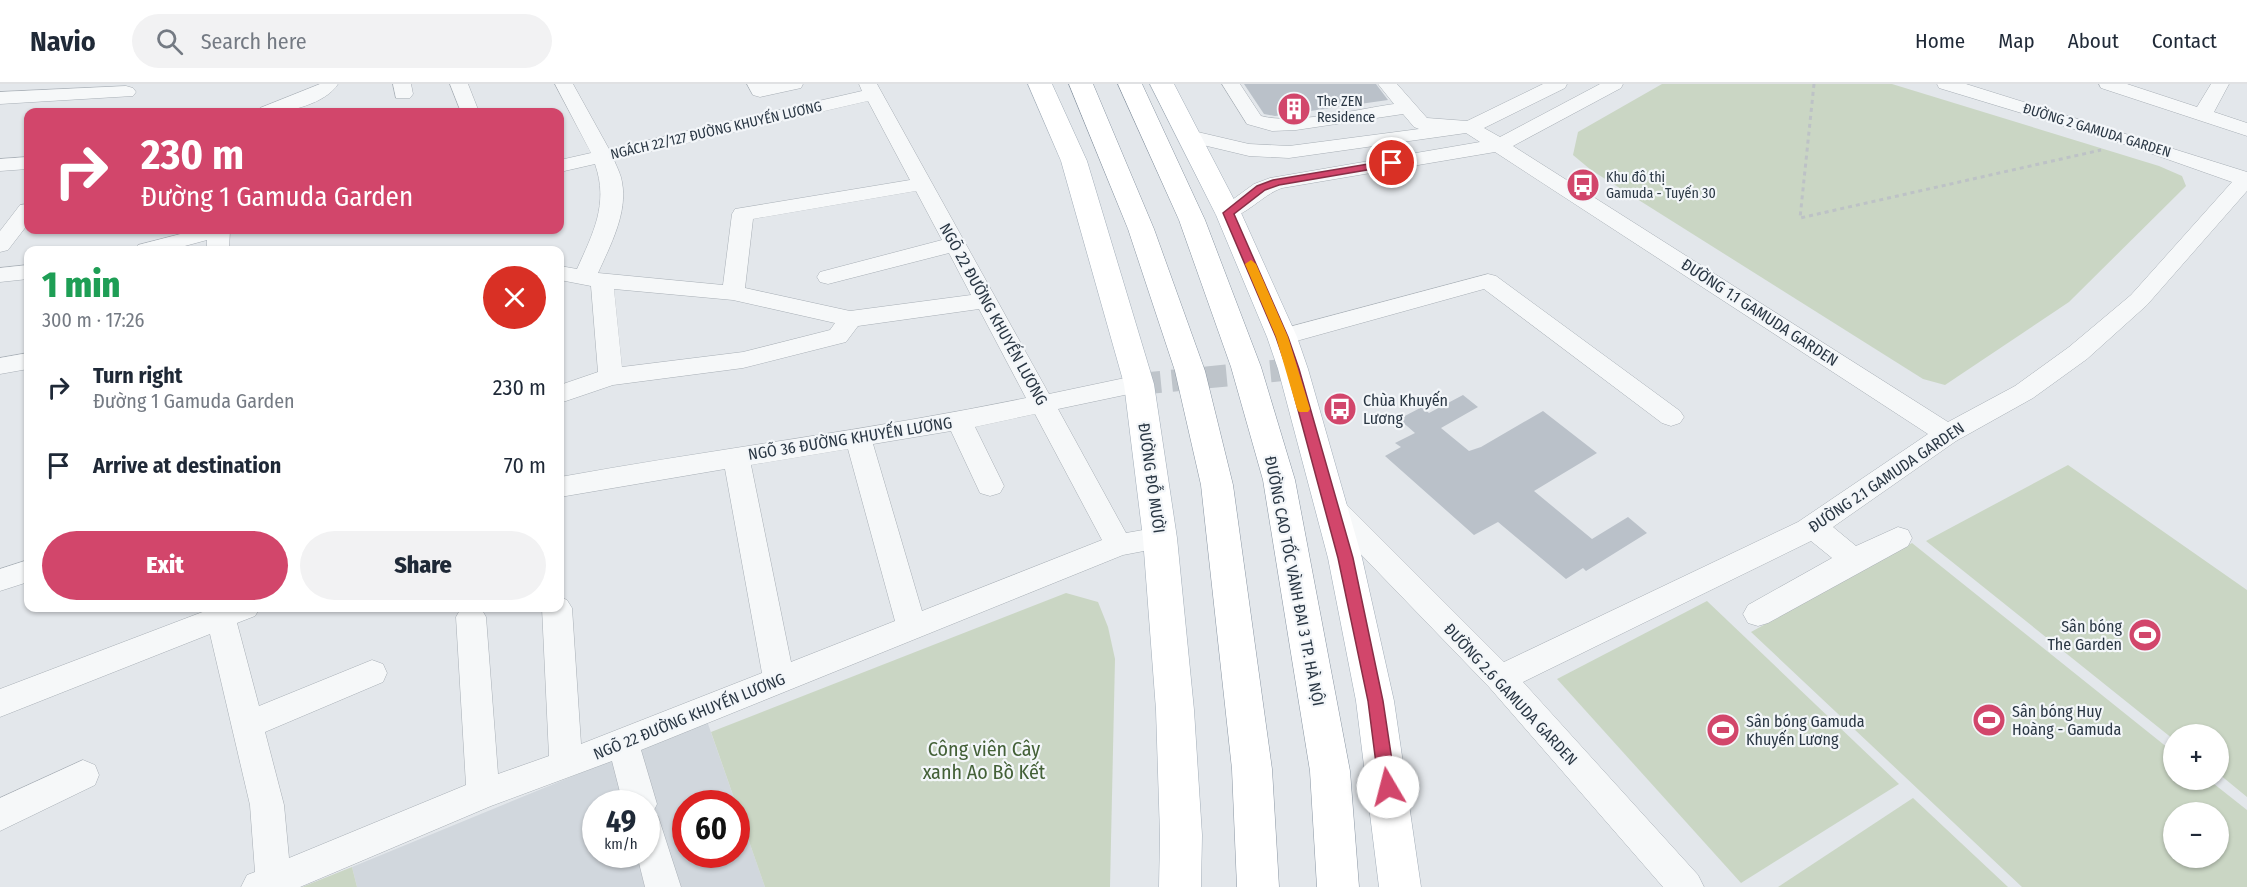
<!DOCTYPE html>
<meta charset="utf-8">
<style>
body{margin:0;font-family:"Fira Sans Condensed",sans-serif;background:#f2f2f3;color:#1f2937;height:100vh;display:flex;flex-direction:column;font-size:22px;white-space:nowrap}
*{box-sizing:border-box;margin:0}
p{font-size:20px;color:#747a83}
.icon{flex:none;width:33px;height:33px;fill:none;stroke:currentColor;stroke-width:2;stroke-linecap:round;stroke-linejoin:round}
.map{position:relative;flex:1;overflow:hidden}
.sheet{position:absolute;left:24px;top:162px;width:540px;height:366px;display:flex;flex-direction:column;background:#fff;border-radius:12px;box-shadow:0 2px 4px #0004}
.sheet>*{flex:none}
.top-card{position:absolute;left:24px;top:24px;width:540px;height:126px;border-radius:12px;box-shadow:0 2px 4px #0004;background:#d2466b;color:#fff;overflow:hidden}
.fabs{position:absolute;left:2163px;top:640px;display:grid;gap:12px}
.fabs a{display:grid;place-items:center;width:66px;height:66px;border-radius:50%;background:#fff;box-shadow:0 2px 4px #0004;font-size:30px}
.speed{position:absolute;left:582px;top:706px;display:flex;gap:12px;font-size:30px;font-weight:700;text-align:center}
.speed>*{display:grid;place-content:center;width:78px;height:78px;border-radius:50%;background:#fff;box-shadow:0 2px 4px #0004;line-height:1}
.speed small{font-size:15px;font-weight:400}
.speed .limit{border:9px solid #d22;background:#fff;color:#111}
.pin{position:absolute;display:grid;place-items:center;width:51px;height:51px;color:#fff;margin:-26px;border:3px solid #fff;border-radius:50%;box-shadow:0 2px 6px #0007}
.me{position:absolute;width:66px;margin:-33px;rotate:352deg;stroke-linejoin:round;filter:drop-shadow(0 0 4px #0008)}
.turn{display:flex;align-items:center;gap:21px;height:126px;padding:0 18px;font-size:27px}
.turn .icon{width:78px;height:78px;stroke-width:2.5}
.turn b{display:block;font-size:42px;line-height:51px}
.round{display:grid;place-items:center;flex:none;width:63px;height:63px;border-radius:32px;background:#f2f2f3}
.overview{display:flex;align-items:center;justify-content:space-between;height:102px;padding:0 18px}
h1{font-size:36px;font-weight:800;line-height:45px;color:#1e9e55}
.primary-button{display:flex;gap:12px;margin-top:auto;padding:12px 18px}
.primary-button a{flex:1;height:69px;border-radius:36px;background:#d2466b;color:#fff;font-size:24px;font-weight:800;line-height:69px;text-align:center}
.primary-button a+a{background:#f2f2f3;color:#1f2937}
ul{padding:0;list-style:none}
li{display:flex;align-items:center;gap:18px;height:78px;padding:0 18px}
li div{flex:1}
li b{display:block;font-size:22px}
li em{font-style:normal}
header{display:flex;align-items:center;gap:36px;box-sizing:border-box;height:84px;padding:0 30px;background:#fff;border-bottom:2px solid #e0e1e3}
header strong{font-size:28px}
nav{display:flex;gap:33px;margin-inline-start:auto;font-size:21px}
.search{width:420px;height:54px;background:#f2f2f3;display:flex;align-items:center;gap:15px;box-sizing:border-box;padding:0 21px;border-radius:33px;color:#747a83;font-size:22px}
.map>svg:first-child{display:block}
.built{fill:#d1d7dd;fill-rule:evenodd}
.green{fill:#cad6c4;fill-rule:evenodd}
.building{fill:#bac1c9}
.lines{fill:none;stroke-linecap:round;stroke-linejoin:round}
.minor-tunnel{stroke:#bec4ca;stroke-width:22;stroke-dasharray:22 11;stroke-linecap:butt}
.minor-casing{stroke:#a8afb6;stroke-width:1}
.major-casing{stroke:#a2adb8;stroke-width:1}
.highway-casing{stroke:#8a96a3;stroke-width:1}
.path{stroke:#bdc2c6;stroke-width:3;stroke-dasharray:4 4;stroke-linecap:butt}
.minor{fill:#f6f8f9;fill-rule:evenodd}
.major{fill:#fff;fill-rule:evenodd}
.highway{fill:#fff;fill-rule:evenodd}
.route{fill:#d2466b;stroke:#882e46;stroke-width:1.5}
.slow{fill:#f59e0b}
.labels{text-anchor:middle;stroke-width:4.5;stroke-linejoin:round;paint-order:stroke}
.far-poi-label{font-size:14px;fill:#2a3744;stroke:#f3f6f9;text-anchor:start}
.far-street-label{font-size:14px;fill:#2a3744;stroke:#f3f6f9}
.street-label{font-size:16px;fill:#2a3744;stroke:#f3f6f9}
.poi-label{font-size:16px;fill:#2a3744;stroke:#f3f6f9;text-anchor:start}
.near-park-label{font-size:20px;fill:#436037;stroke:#f3f6f9}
</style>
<header>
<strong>Navio</strong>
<div class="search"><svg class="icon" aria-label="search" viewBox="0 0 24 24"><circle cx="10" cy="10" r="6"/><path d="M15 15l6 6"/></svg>Search here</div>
<nav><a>Home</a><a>Map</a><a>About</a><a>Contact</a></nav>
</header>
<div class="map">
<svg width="2247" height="803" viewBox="0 0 2247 803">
<rect width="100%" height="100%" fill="#e3e7eb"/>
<path class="built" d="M 707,637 L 736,720 L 686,720 L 686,771 L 736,771 L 736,720 L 765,803 L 357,803 L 352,783 ZM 596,720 L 646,720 L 646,771 L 596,771 Z"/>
<g class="green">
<path d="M 1662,0 L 1892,0 L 2159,82 L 2182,92 L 2186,102 L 2069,218 L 1945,301 L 1923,295 L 1591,86 L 1573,71 L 1578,48 Z"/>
<path d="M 2068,381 L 2247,506 L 2247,713 L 2219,690 L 2218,651 L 2174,651 L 2173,655 L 1926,457 Z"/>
<path d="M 1912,459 L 2173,668 L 2174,696 L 2209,696 L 2247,726 L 2247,803 L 2022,803 L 1751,548 ZM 2174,729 L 2218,729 L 2218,774 L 2174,774 Z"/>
<path d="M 1066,509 L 1098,518 L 1108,543 L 1115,575 L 1110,803 L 765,803 L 711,648 Z"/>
<path d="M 1707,517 L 1899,700 L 1741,799 L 1557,595 Z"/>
<path d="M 1913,714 L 2008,803 L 1778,803 Z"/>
<path d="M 352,783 L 357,803 L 302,803 Z"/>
</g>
<g class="building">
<path d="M 1244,0 L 1376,0 L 1388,16 L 1275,32 L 1264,30 Z"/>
<path d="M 1463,311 L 1478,323 L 1441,344 L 1469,367 L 1481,363 L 1543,327 L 1597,369 L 1534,407 L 1592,455 L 1628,433 L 1647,449 L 1586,487 L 1583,484 L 1566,495 L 1498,438 L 1474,451 L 1385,372 L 1401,363 L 1395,359 L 1415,349 L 1399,335 L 1422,323 L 1429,329 Z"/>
</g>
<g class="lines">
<path class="minor-tunnel" d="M 1139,300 L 1293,285"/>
<defs>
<g id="minor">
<path d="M 320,0 L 338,0 C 325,21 281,31 257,28 L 260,24 Z"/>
<path d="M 393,0 L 411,0 L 413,10 L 410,14 L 396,14 Z"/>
<path d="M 450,0 L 468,0 L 479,28 L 461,28 Z"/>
<path d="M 555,0 L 573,0 L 609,65 L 862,7 L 859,0 L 877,0 L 1049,310 L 1139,291 L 1148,294 L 1151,300 L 1148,306 L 1058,325 L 1126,449 L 1160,443 L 1170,446 L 1174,454 L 1170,462 L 1123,471 L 641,666 L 657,720 L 652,730 L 658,732 L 681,803 L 645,803 L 637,771 L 646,771 L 646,720 L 623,720 L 612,677 L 491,722 L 300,803 L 241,803 L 247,791 L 255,788 L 250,721 L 210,550 L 0,633 L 0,605 L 213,524 L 260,524 L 255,532 L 237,539 L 259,622 L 372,576 L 383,580 L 387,589 L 383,598 L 265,648 L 284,721 L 289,774 L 466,701 L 456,533 L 461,524 L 481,524 L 486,533 L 498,690 L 549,672 L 542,524 L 560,524 L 560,513 L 567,516 L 572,524 L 581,660 L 762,589 L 725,385 L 560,413 L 560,393 C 715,365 871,346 1026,314 L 979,225 L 858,242 L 846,258 L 838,260 L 743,284 L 613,301 L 560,319 L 560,301 L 598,288 L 591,202 L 560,196 L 560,182 L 577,185 C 593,149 609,120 595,80 L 560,88 L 560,76 L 591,69 ZM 868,17 L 910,96 L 735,125 L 732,130 L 723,201 L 598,189 C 610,162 628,129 622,98 C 621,91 617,83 614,76 ZM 916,107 L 942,156 L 820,188 L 817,193 L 820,198 L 828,200 L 949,169 L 971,211 L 850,227 L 745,204 L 753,135 ZM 614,205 L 733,216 L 835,239 L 830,246 L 743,268 L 622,283 ZM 1035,330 L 1102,456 L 922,527 L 873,360 L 951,347 L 980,409 L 990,412 L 1000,409 L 1004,402 L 975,343 ZM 848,365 L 895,537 L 791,578 L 751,381 Z"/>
<path d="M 747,0 L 803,0 L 801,4 L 760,13 L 753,11 Z"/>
<path d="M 1222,0 L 1240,0 L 1261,32 C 1295,41 1358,25 1394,20 L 1378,0 L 1397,0 L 1427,34 L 1467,37 L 1543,0 L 1567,0 L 1565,4 L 1484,44 L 1500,53 L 1600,0 L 1623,0 L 1621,4 L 1513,62 L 1948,338 L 2015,302 L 2069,263 L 2131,211 L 2232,98 L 2130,62 L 1939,4 L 1937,0 L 1966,0 L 2247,88 L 2247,107 L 2147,221 L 2087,275 L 2033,314 L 1956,357 L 1833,443 L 1856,462 L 1898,443 L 1908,446 L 1912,454 L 1908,462 L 1768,539 L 1758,542 L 1748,539 L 1743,530 L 1748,521 L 1832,474 L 1811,457 L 1523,598 L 1698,791 L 1704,803 L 1663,803 L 1489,603 L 1321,429 L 1317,422 L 1321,415 L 1331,412 L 1341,415 L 1504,578 L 1798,438 L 1928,350 L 1495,68 L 1282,104 C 1261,111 1241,138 1221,134 L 1218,129 L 1221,124 L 1254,100 L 1270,94 L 1480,58 L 1466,49 L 1289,74 L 1249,72 L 1182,56 L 1179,52 L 1182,48 L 1189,46 L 1249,60 L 1289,62 L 1419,45 L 1414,43 L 1403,30 L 1296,46 L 1272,47 L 1247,40 Z"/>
<path d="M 2099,0 L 2127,0 L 2197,23 L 2211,0 L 2229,0 L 2214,28 L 2247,39 L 2247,52 L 2101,4 Z"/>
<path d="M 126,2 L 133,4 L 136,8 L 133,12 L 0,20 L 0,8 Z"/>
<path d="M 28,73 L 28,85 L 0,87 L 0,75 Z"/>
<path d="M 28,120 L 28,140 L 8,166 L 0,168 L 0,147 L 20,121 Z"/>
<path d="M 196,146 L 230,146 L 229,166 L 207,166 L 207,156 L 170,166 L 135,166 L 138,161 Z"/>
<path d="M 28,181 L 28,195 L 0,198 L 0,184 Z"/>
<path d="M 1488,190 L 1496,192 L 1680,327 L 1684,333 L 1680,339 L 1671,342 L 1662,339 L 1484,205 L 1282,261 L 1274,259 L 1270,253 L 1274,247 Z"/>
<path d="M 28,269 L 28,285 L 0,290 L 0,274 Z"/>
<path d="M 28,476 L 28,498 L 0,507 L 0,485 Z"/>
<path d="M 83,676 L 95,681 L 99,691 L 95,701 L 0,747 L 0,714 Z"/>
</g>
<g id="major">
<path d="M 1028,0 L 1052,0 L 1087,77 L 1154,300 L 1177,454 L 1194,626 L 1202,751 L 1201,803 L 1159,803 L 1160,751 L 1156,626 L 1143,454 L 1124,300 L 1061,77 Z"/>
<path d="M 1150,0 L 1174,0 L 1242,131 L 1297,253 L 1308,285 L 1362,474 L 1394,617 L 1421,803 L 1379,803 L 1356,617 L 1328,474 L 1278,285 L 1267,253 L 1216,131 Z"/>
</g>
<g id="highway">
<path d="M 1069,0 L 1093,0 L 1154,145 L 1205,287 L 1233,401 L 1272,685 L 1279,803 L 1237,803 L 1232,685 L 1201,401 L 1175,287 L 1128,145 Z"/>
<path d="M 1118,0 L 1142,0 L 1205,136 L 1261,283 L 1295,396 L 1350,687 L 1359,803 L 1317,803 L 1310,687 L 1263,396 L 1231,283 L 1179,136 Z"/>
</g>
</defs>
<use href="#minor" class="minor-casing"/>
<use href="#major" class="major-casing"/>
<use href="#highway" class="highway-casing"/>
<path class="path" d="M 1814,0 L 1800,134 L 2101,66"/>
<use href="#minor" class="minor"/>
<use href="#major" class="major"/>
<use href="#highway" class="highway"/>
</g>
<path class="route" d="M 1392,76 L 1397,79 L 1396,81 L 1279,101 L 1265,106 L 1234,130 L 1288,253 L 1299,285 L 1353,474 L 1383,617 L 1396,703 L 1393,708 L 1388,711 L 1382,708 L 1379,703 L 1368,617 L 1338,474 L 1287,285 L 1276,253 L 1223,129 L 1257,102 L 1273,96 Z"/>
<path class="slow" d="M 1251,176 L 1256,180 L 1288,253 L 1310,325 L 1308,328 L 1299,328 L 1297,325 L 1276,253 L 1245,180 Z"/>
<defs>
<symbol id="building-disc" viewBox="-11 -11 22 22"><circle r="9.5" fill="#d2466b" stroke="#f3f6f9"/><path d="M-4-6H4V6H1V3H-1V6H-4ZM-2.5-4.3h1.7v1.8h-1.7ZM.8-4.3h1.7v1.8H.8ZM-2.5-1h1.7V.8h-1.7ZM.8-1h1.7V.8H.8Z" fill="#fff"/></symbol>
<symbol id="bus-disc" viewBox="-11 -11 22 22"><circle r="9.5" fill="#d2466b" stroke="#f3f6f9"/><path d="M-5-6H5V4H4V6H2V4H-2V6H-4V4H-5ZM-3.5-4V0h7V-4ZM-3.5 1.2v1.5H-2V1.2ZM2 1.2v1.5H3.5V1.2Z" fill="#fff"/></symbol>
<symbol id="stadium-disc" viewBox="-11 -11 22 22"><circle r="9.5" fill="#d2466b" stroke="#f3f6f9"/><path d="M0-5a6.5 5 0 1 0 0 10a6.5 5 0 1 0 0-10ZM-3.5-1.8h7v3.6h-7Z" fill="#fff"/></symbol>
</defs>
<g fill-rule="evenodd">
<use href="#building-disc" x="1275" y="6" width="38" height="38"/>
<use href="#bus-disc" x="1564" y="82" width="38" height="38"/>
<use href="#bus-disc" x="1321" y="306" width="38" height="38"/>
<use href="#stadium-disc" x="2126" y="532" width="38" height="38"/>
<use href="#stadium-disc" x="1970" y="617" width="38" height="38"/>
<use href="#stadium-disc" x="1704" y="627" width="38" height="38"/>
</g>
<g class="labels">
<g class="far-poi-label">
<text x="1317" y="22">The ZEN<tspan x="1317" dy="16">Residence</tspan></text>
<text x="1606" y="98">Khu đô thị<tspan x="1606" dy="16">Gamuda - Tuyến 30</tspan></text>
</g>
<g class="far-street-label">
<text transform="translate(716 46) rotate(-13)" y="5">NGÁCH 22/127 ĐƯỜNG KHUYẾN LƯƠNG</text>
<text transform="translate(2097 46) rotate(17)" y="5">ĐƯỜNG 2 GAMUDA GARDEN</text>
</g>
<g class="street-label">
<text transform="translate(1760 228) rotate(33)" y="6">ĐƯỜNG 1.1 GAMUDA GARDEN</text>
<text transform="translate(994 230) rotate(61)" y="6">NGÕ 22 ĐƯỜNG KHUYẾN LƯƠNG</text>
<text transform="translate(850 354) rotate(-9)" y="6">NGÕ 36 ĐƯỜNG KHUYẾN LƯƠNG</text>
<text transform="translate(1886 393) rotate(-34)" y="6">ĐƯỜNG 2.1 GAMUDA GARDEN</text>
<text transform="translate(1152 394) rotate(82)" y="6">ĐƯỜNG ĐỖ MƯỜI</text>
<text transform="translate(1295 497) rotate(79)" y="6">ĐƯỜNG CAO TỐC VÀNH ĐAI 3 TP. HÀ NỘI</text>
<text transform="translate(1511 610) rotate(47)" y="6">ĐƯỜNG 2.6 GAMUDA GARDEN</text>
<text transform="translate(689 632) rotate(-22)" y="6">NGÕ 22 ĐƯỜNG KHUYẾN LƯƠNG</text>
</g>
<g class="poi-label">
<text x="1363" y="322">Chùa Khuyến<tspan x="1363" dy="18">Lương</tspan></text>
<text x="2122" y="548" text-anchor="end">Sân bóng<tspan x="2122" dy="18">The Garden</tspan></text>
<text x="2012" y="633">Sân bóng Huy<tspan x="2012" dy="18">Hoàng - Gamuda</tspan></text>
<text x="1746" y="643">Sân bóng Gamuda<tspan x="1746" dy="18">Khuyến Lương</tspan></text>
</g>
<g class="near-park-label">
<text x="984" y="672">Công viên Cây<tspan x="984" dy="23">xanh Ao Bồ Kết</tspan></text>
</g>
</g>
</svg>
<div class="fabs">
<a>+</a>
<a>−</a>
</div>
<div class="speed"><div>49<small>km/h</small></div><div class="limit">60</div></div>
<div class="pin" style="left:1392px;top:79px;background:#d93025"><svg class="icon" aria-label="arrive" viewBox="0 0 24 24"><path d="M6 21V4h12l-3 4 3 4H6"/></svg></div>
<svg class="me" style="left:1388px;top:703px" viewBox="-20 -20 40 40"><circle r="19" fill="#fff"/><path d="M0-13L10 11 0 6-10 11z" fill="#d2466b"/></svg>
<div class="top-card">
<div class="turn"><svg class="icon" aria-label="right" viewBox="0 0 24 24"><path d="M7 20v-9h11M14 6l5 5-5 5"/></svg><div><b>230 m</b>Đường 1 Gamuda Garden</div></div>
</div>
<section class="sheet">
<div class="overview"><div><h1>1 min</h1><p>300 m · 17:26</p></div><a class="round" style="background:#d93025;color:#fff"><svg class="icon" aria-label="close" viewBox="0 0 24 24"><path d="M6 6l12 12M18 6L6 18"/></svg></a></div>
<ul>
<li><svg class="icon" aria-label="right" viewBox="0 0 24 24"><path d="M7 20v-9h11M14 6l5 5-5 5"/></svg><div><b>Turn right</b><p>Đường 1 Gamuda Garden</p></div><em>230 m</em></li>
<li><svg class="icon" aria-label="arrive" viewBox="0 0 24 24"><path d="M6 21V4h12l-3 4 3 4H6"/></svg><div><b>Arrive at destination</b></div><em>70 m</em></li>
</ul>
<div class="primary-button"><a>Exit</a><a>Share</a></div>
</section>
</div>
